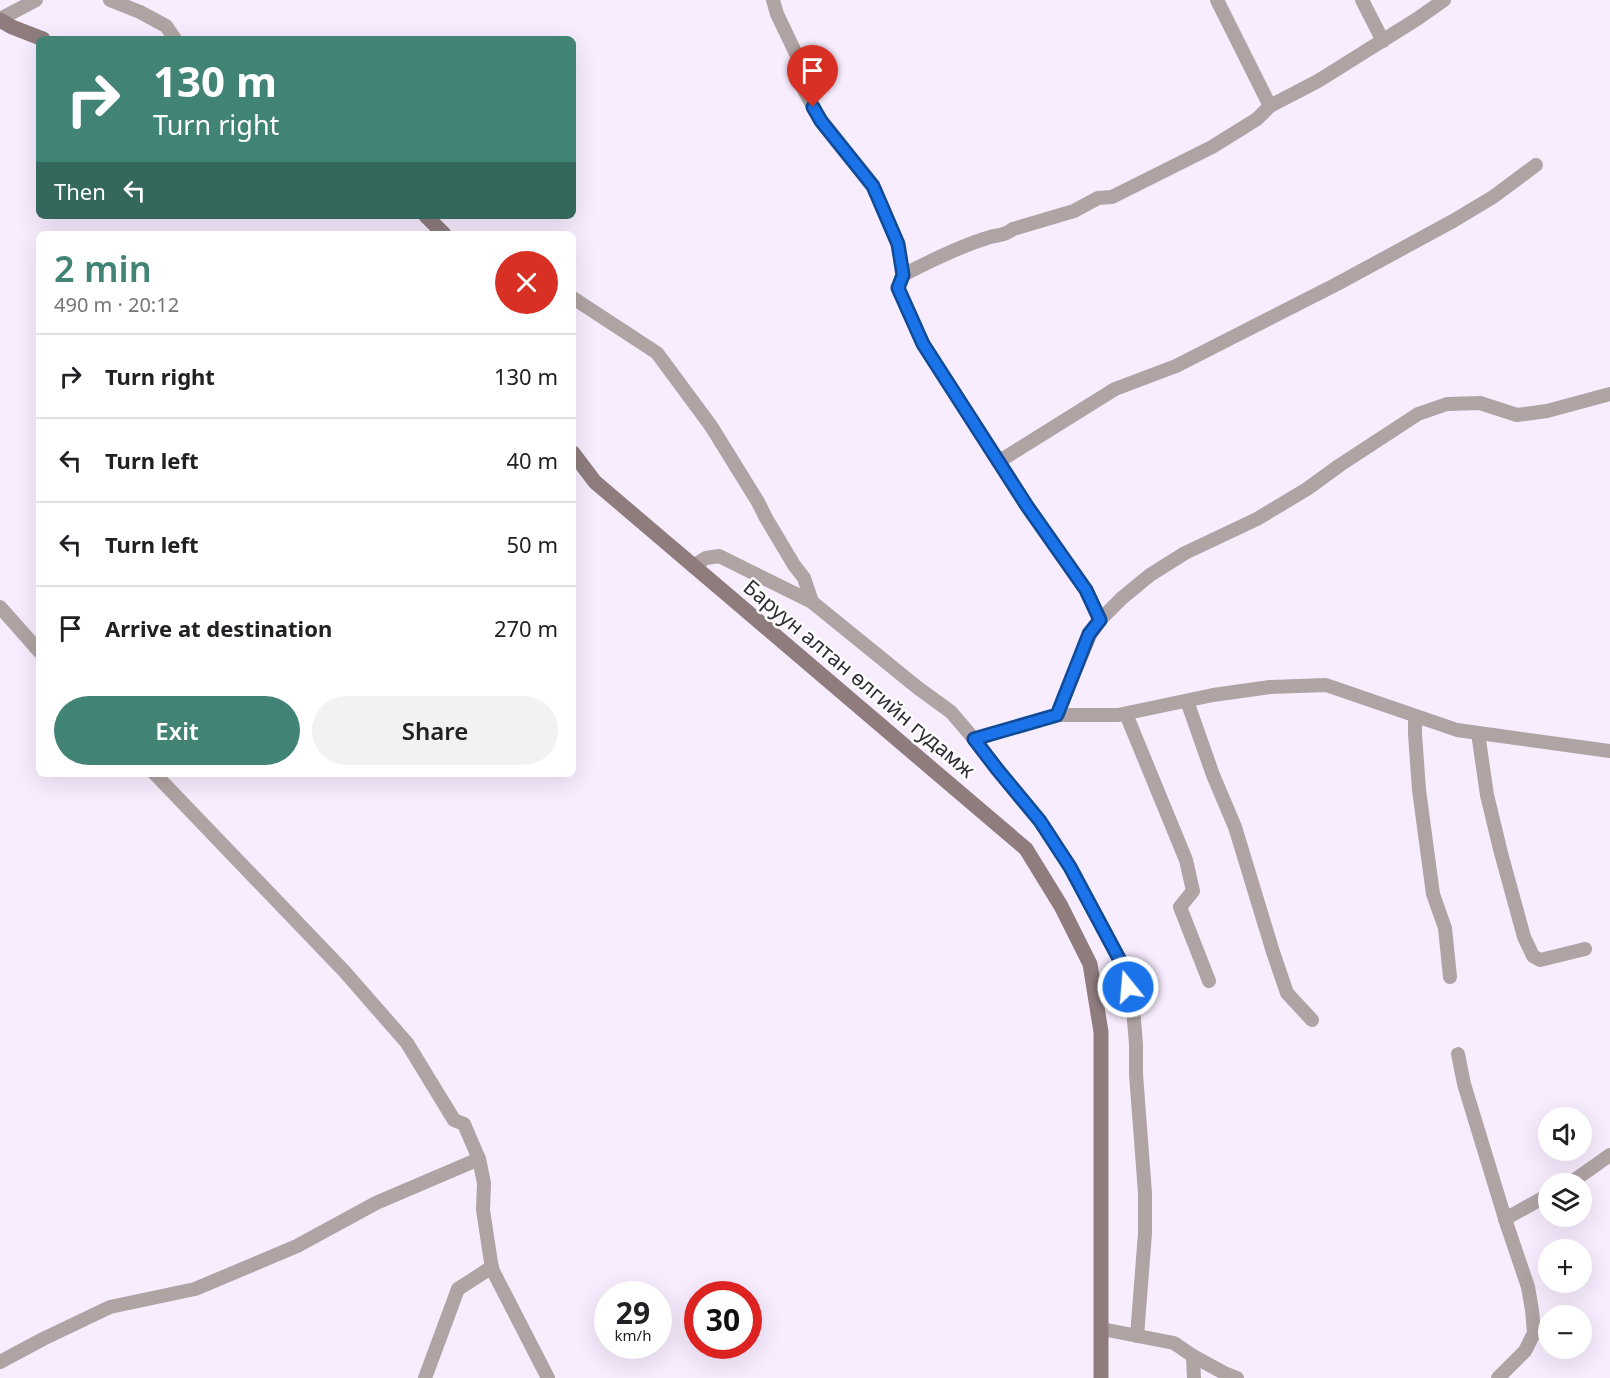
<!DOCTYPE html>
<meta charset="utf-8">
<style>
body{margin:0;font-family:"Noto Sans",sans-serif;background:#f2f2f2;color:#202124;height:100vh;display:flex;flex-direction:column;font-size:22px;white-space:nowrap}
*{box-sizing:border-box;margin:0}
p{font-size:20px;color:#757577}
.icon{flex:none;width:33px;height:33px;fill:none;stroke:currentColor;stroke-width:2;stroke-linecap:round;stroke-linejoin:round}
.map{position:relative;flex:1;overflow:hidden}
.drawer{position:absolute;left:36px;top:231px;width:540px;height:546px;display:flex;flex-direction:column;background:#fff;border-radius:9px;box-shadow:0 6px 24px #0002}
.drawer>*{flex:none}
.guide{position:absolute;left:36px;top:36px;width:540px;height:183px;border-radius:9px;box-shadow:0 6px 24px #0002;background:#418374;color:#fff;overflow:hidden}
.controls{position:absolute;left:1538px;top:1107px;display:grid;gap:12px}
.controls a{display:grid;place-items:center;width:54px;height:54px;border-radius:50%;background:#fff;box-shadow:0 6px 24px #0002;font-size:30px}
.speed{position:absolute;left:594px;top:1281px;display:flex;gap:12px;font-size:30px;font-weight:700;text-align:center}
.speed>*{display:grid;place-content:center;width:78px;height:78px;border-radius:50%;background:#fff;box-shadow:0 6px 24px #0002;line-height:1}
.speed small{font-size:15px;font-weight:400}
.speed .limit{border:9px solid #d22;background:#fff;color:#111}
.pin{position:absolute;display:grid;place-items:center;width:51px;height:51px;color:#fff;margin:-62px -26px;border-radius:50% 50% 50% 0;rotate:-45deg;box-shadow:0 0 6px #0007}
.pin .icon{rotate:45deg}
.me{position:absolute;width:66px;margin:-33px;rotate:343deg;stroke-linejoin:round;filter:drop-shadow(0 0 4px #0008)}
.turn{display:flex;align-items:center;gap:21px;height:126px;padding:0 18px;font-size:27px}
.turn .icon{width:78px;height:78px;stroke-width:2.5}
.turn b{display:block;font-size:42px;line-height:51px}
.then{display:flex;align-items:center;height:57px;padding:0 18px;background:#0003;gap:12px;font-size:22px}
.round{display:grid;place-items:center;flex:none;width:63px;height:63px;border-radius:32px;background:#f2f2f2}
.summary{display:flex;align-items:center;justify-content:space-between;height:102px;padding:0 18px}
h1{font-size:36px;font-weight:600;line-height:45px;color:#418374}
.cta{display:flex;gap:12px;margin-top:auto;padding:12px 18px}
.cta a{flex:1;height:69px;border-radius:36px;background:#418374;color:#fff;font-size:24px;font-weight:600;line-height:69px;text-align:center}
.cta a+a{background:#f2f2f2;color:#202124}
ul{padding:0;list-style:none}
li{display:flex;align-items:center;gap:18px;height:84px;padding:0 18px;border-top:2px solid #e0e0e0}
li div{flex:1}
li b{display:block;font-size:22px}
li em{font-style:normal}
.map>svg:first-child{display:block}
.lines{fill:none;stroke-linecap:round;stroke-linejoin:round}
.minor{stroke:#b0a3a3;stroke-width:14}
.secondary{stroke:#8f7d7e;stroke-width:15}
.route-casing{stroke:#114b97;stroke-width:15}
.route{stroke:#1a73e8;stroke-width:10}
.labels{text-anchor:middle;stroke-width:5;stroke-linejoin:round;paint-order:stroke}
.street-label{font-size:21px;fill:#312c35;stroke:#fff}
</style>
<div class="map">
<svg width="1610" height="1378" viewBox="0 0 1610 1378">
<rect width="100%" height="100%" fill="#f8edff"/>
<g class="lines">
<g class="minor">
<path d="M 110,0 L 140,12 L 166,26 L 175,39"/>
<path d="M 773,0 L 777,14 L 799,60 L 798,79 L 821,121 L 873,186 L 887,218 L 898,244 L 903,275 L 898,288 L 923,344 L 1027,506 L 1086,590 L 1100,620 L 1090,635 L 1057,715"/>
<path d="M 1217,0 L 1270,106"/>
<path d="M 1362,0 L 1383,41"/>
<path d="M 0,19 L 36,0"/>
<path d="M 903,275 C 930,261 958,247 987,238 C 998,234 1003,237 1013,229 L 1074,211 L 1098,198 L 1112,197 L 1212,147 L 1257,119 L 1270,106 L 1318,81 L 1417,19 L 1444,0"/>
<path d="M 573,298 L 657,353 L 711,426 L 758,502 L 766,518 L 794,565 L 804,578 L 812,602"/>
<path d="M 998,462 L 1115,389 L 1176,366 L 1337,284 L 1453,221 L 1493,197 L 1536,165"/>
<path d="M 693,566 L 706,558 L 719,556 L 812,602 L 918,688 L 951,712 L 974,739 L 997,769 L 1040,821 L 1070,867 L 1110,941 L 1123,966 L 1133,1008 L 1136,1044 L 1136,1074 L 1145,1193 L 1145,1233 L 1137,1336"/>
<path d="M 0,607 L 39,651"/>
<path d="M 1100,620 L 1122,598 L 1150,575 L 1185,553 L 1257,519 L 1307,489 L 1340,465 L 1418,414 L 1447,404 L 1480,403 L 1517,415 L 1547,411 L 1610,394"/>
<path d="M 1187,701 L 1213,775 L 1235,827 L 1273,952 L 1287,993 L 1312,1020"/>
<path d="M 1126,714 L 1186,860 L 1193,891 L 1180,907 L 1209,981"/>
<path d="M 1415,716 L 1415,734 L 1419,790 L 1433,894 L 1445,928 L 1450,977"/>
<path d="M 1478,733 L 1487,795 L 1501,853 L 1524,937 L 1533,956 L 1540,960 L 1585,949"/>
<path d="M 974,739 L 1057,715 L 1118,715 L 1213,695 L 1270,687 L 1326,685 L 1457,730 L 1610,751"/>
<path d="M 155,774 L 344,971 L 407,1043 L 454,1120 L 464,1124 L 479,1159 L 484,1183 L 483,1210 L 492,1269 L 548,1378"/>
<path d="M 1458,1054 L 1464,1084 L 1507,1225 L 1528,1287 L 1532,1310 L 1534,1333 L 1525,1351 L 1498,1378"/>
<path d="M 1569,1184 L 1610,1155"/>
<path d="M 1505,1219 L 1548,1195"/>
<path d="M 1102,1329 L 1174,1343 L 1193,1356 L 1224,1373 L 1237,1378"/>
<path d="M 1193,1356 L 1194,1378"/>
<path d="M 0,1362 L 43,1339 L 110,1307 L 195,1289 L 297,1246 L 376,1203 L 479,1159"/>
<path d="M 425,1378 L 458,1289 L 492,1267"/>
</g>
<g class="secondary">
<path d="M 0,20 L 12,27 L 43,39"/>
<path d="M 426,216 L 444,234"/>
<path d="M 573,453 L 595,482 L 1026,849 L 1061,906 L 1090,964 L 1101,1032 L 1101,1378"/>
</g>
</g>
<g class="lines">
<defs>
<path id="route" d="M 813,107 L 821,121 L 873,186 L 898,244 L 903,275 L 898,288 L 923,344 L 1027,506 L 1086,590 L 1100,620 L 1089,634 L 1057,715 L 974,739 L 997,769 L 1040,821 L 1070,867 L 1123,966 L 1128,987"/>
</defs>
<use href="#route" class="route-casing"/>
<use href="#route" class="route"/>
</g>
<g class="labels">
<g class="street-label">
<text transform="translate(859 679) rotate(40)" y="7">Баруун алтан өлгийн гудамж</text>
</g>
</g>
</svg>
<div class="controls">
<a><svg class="icon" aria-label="sound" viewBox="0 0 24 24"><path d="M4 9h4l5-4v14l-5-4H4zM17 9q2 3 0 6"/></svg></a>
<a><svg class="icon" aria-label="layers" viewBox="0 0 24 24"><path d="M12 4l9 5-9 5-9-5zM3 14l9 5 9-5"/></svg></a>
<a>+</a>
<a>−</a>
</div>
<div class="speed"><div>29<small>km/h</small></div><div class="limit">30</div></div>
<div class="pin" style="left:813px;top:107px;background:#d93025"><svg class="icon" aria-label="arrive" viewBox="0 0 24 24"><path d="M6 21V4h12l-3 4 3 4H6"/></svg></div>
<svg class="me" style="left:1128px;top:987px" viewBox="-20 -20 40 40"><circle r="17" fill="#1a73e8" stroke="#fff" stroke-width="3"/><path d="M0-11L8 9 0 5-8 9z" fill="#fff"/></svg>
<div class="guide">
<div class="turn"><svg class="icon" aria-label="right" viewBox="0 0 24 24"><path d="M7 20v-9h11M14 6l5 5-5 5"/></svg><div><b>130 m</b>Turn right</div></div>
<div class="then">Then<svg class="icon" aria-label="left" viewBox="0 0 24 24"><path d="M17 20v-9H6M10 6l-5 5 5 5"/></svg></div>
</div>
<section class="drawer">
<div class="summary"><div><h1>2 min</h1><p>490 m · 20:12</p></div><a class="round" style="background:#d93025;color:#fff"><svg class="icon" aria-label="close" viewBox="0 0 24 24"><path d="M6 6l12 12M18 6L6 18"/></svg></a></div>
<ul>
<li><svg class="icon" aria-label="right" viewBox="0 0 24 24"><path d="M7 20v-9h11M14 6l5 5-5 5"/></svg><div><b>Turn right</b></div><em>130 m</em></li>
<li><svg class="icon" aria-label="left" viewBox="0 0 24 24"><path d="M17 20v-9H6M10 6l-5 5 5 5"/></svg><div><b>Turn left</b></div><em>40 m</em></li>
<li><svg class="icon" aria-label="left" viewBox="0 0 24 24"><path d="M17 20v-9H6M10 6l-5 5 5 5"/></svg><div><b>Turn left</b></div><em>50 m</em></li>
<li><svg class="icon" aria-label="arrive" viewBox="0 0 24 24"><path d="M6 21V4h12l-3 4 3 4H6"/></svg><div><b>Arrive at destination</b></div><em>270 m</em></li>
</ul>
<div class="cta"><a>Exit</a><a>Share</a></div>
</section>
</div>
